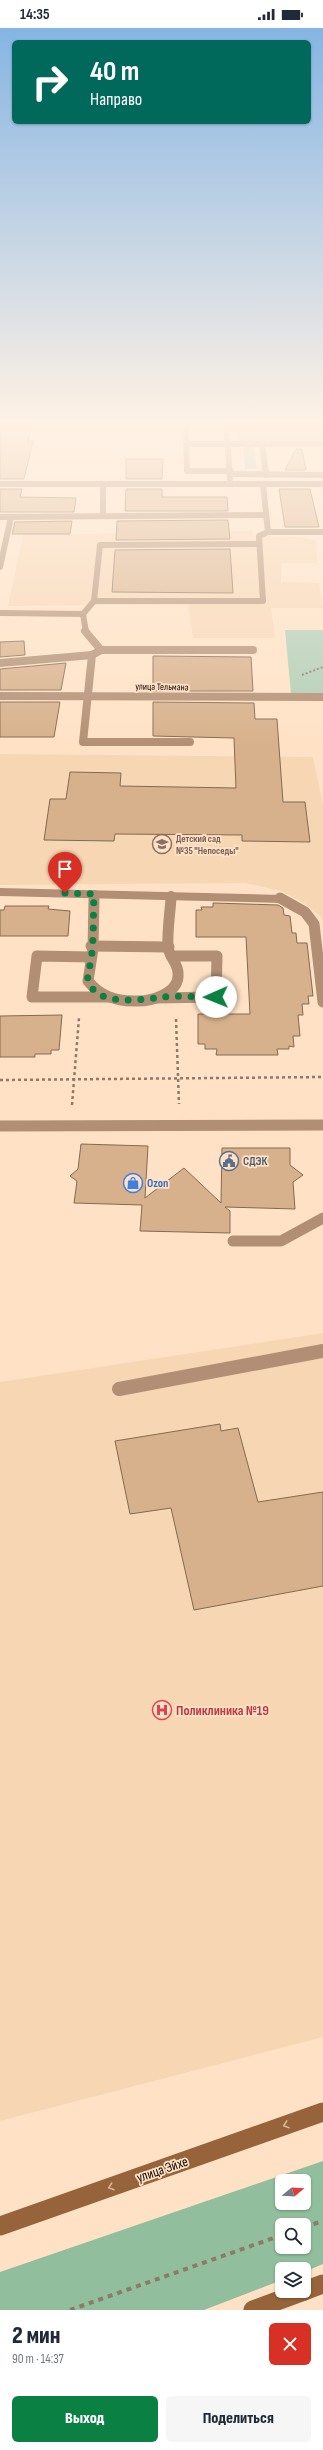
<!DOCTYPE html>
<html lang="ru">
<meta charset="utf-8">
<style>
body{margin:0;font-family:"Sofia Sans Condensed",sans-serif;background:#f6f6f7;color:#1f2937;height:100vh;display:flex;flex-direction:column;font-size:15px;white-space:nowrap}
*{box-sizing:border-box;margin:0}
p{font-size:13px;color:#747a83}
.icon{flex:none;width:22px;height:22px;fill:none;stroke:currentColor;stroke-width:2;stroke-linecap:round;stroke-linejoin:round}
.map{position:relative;height:2282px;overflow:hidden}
.panel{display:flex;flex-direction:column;background:#fff;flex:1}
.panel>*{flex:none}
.banner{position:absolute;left:12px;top:12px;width:299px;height:84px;border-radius:6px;box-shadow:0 1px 3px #0004;background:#00695c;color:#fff;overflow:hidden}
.needle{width:26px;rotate:72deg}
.tools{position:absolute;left:275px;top:2146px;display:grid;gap:8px}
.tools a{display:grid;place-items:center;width:36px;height:36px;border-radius:6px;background:#fff;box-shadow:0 1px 3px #0004;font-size:20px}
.pin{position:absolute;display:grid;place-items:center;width:34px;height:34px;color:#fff;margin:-41px -17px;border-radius:50% 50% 50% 0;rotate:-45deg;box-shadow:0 0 4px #0007}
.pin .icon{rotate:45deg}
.me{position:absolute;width:44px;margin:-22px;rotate:269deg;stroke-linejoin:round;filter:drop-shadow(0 0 3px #0008)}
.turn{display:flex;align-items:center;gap:14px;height:84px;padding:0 12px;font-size:18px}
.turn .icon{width:52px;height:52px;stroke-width:2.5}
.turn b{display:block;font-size:28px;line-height:34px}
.round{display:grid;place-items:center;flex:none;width:42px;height:42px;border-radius:6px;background:#f6f6f7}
.head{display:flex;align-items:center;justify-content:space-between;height:68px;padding:0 12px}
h1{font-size:24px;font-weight:800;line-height:30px}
.action{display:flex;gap:8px;margin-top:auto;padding:8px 12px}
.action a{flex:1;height:46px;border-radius:6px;background:#0b8043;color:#fff;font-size:16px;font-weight:800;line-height:46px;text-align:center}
.action a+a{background:#f6f6f7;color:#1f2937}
.status{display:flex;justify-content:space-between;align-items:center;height:28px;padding:0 20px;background:#fff;direction:ltr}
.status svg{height:11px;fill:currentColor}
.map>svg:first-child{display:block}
.built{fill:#f7d6b4}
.green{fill:#afceb6}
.forest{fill:#91be9c;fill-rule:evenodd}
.building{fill:#d7b18b;stroke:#836a51}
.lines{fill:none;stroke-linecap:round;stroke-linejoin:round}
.path-far2{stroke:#8d7a68;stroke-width:2;stroke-dasharray:2 2;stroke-linecap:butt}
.path-far1{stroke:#8d7a68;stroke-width:2.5;stroke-dasharray:3 3;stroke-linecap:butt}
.path{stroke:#8d7a68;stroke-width:4;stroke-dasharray:5 5;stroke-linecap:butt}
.lane-far3{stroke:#b28f74;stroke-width:6}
.lane-far2{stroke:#b28f74;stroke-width:8}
.lane-far1{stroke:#b28f74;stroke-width:11}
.lane{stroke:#b28f74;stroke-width:14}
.street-far1{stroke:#b28f74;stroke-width:6}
.street{stroke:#b28f74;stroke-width:8}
.secondary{stroke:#96633a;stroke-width:19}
.oneway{stroke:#dab695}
.route{stroke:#0b8043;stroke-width:7;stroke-dasharray:0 12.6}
.labels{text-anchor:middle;stroke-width:3.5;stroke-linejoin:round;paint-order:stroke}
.far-street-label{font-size:10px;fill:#120902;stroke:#ffe2c6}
.far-education-label{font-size:10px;font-weight:bold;fill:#785e54;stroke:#ffe2c6;text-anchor:start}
.service-label{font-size:12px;font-weight:bold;fill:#4e5e75;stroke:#ffe2c6;text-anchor:start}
.shop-label{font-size:12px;font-weight:bold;fill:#366cbe;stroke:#ffe2c6;text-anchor:start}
.near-health-label{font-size:14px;font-weight:bold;fill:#be3a42;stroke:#ffe2c6;text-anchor:start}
.near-street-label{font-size:14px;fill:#120902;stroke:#ffe2c6}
</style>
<div class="status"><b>14:35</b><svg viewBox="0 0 49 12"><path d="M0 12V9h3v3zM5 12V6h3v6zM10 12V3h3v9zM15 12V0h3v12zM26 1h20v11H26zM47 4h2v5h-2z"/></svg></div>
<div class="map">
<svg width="323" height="2282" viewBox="0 0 323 2282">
<rect width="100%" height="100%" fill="#ffe2c6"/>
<g class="built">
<path d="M 252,503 L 253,508 L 302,509 L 316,513 L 317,535 L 281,535 L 281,554 L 319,555 L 323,580 L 271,580 L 275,610 L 193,610 L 188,576 L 8,578 L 23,507 Z"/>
<path d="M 0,726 L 313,729 L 323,778 L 323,896 L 321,889 L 304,875 L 281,863 L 245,855 L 0,857 Z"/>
<path d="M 323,1305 L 323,2009 L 0,2093 L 0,1354 Z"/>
</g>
<g class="green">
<path d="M 239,403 L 323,403 L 323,413 L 240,413 Z"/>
<path d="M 243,419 L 254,419 L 257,441 L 245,441 Z"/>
<path d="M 285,602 L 323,602 L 323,666 L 291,666 Z"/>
</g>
<path class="forest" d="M 323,2133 L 323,2236 L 304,2244 L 304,2241 L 282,2241 L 282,2252 L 204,2282 L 0,2282 L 0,2244 ZM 282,2153 L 304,2153 L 304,2175 L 282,2175 ZM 282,2197 L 304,2197 L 304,2219 L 282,2219 Z"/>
<g class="building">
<path d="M 0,399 L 31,399 L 28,413 L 33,413 L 24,451 L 0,451 Z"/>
<path d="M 296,421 L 302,421 L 306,442 L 285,442 Z"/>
<path d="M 126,431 L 163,431 L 162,451 L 126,451 Z"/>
<path d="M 0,461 L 22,461 L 20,469 L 76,470 L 74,484 L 0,484 Z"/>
<path d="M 126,461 L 162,461 L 162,469 L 227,469 L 228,483 L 125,483 Z"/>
<path d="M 279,461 L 310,461 L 319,499 L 285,499 Z"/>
<path d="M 228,492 L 230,511 L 116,512 L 117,493 Z"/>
<path d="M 72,493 L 70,506 L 12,506 L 15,494 Z"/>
<path d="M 230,521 L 233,565 L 112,564 L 115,522 Z"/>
<path d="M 24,613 L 25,627 L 0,629 L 0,614 Z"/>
<path d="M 153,628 L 251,629 L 253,663 L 153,663 Z"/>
<path d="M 66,635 L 61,662 L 0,662 L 0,641 Z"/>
<path d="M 0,674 L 60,674 L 54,709 L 0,709 Z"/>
<path d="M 153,674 L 254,675 L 255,691 L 277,691 L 283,774 L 305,774 L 310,814 L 242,813 L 242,807 L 115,806 L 114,813 L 44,812 L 50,771 L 66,771 L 70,744 L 121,745 L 120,758 L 236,760 L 234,710 L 153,708 Z"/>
<path d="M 213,875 L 278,877 L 283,880 L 284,887 L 290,888 L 292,905 L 296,905 L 297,915 L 307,915 L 313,968 L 308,968 L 309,976 L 302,976 L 303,987 L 298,987 L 300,1008 L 293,1008 L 294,1019 L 289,1018 L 289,1021 L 277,1021 L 278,1027 L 216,1027 L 217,1021 L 205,1021 L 205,1016 L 198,1016 L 198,986 L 250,986 L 246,909 L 196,909 L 196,882 L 202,882 L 201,879 L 213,879 Z"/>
<path d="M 5,878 L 49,878 L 48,881 L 70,883 L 68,908 L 0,908 L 0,882 L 4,882 Z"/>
<path d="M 62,987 L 59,1022 L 51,1022 L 51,1026 L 35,1026 L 35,1029 L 0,1029 L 0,988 Z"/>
<path d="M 81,1116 L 148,1118 L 145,1170 L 184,1140 L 221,1175 L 222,1120 L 290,1120 L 290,1137 L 303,1147 L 293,1154 L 295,1181 L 225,1179 L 230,1183 L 230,1205 L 140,1203 L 142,1177 L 74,1175 L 77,1153 L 70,1148 L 78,1141 Z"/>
<path d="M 220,1396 L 221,1403 L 238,1400 L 258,1474 L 323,1464 L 323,1558 L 194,1582 L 171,1480 L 130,1486 L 115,1413 Z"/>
</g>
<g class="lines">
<path class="path-far2" d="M 302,647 L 323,639"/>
<g class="path-far1">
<path d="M 176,991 L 179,1076"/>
<path d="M 0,1052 L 323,1049"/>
<path d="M 72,1077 L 79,990"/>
</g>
<g class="path">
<path d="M 304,2199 L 323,2193"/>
<path d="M 70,2282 L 282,2207"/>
</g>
<g class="lane-far3">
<path d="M 186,399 L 186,416 L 323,416"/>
<path d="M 227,401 L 323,401"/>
<path d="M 227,407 L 230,451"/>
<path d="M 186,416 L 187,443 L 230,443"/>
<path d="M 262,416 L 266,447"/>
<path d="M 230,446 L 323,447"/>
<path d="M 103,456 L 103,488"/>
<path d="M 0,489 L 266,487"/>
<path d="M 268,504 L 323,504"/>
<path d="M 0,539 L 11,489"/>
<path d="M 94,573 L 263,573 L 259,508 L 268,504 L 263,456"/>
<path d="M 0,585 L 83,586"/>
<path d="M 86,604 L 83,586 L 94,573 L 100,517 L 259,516"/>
</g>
<g class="lane-far2">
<path d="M 85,603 L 101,622"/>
<path d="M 0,635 L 92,627"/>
<path d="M 190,714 L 83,714 L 92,627 L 101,622 L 253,622"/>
<path d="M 0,864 L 282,871"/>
<path d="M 94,871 L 94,866"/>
<path d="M 171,871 L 171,867"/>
</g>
<g class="lane-far1">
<path d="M 94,870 L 93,921 L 88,953 C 100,968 115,973 134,973 C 150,974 180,966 178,945 C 178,935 169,929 168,919 C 167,903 170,886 171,870"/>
<path d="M 280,870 L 305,884 L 314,896 L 323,974"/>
<path d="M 91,918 L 169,919"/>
<path d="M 91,929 L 37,928 L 32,969 L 108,969"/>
<path d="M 157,970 L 216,969 L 217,928 L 171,928"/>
<path d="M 0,1098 L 323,1097"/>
<path d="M 233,1213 L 281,1213 L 323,1190"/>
</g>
<path class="lane" d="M 119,1361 L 323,1323"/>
<path class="street-far1" d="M 0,456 L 323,456"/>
<path class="street" d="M 0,668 L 323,669"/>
<g class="secondary">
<path d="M 0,2198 L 323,2084"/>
<path d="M 304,2263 L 323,2256"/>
<path d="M 253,2282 L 304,2263"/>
</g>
</g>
<defs><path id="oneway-chevron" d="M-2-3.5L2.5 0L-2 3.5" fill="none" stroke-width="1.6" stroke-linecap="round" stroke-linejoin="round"/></defs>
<g class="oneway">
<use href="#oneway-chevron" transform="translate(286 2097) rotate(161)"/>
<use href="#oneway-chevron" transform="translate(111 2159) rotate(161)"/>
</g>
<linearGradient id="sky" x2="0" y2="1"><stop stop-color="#85b5e3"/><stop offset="0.55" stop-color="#fff2e5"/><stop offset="1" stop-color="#fff2e5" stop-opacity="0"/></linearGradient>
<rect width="323" height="719" fill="url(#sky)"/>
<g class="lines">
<path class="route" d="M 65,865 L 94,866 C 93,888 94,911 91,933 C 90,940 86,944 88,951 C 94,978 136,972 155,970 C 175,967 197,969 216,969"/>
</g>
<defs>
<symbol id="school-ring" viewBox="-11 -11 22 22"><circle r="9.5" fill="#ffe2c6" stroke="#8d6e63" stroke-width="1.5"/><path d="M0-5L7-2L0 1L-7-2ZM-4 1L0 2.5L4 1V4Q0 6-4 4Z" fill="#8d6e63"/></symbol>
<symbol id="civic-ring" viewBox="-11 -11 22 22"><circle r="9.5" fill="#ffe2c6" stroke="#5c6f8a" stroke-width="1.5"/><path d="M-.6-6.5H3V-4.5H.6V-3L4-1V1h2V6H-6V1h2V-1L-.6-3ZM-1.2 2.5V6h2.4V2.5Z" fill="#5c6f8a"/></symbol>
<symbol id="shop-ring" viewBox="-11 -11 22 22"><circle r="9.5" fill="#ffe2c6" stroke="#3f7fe0" stroke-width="1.5"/><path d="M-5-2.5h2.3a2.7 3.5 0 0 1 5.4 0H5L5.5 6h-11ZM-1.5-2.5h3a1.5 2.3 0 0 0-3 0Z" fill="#3f7fe0"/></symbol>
<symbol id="hospital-ring" viewBox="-11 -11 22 22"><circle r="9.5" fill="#ffe2c6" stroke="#e0444e" stroke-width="1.5"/><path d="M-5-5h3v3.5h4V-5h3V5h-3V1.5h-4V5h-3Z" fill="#e0444e"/></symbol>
</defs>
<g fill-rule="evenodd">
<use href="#school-ring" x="151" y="805" width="22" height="22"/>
<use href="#civic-ring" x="218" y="1122" width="22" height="22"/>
<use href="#shop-ring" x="122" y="1144" width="22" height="22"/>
<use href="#hospital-ring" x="151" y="1671" width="22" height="22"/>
</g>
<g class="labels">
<g class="far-street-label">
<text transform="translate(162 658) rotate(1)" y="4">улица Тельмана</text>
</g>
<g class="far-education-label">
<text x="176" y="814">Детский сад<tspan x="176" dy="12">№35 "Непоседы"</tspan></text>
</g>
<g class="service-label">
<text x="243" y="1137">СДЭК</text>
</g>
<g class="shop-label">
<text x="147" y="1159">Ozon</text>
</g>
<g class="near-health-label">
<text x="176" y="1687">Поликлиника №19</text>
</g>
<g class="near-street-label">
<text transform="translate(162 2141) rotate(-19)" y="5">улица Эйхе</text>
</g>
</g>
</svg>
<div class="tools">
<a><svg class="needle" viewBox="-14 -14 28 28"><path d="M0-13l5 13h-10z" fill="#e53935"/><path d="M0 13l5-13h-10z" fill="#747a83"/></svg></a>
<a><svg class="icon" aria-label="search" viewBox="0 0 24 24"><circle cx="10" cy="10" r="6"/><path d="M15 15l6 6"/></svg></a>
<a><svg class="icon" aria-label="layers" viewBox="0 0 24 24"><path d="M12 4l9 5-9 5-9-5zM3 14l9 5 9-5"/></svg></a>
</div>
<div class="pin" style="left:65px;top:865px;background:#d93025"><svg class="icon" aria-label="arrive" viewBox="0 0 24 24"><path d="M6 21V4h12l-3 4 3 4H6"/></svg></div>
<svg class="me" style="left:216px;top:969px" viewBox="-20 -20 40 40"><circle r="19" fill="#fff"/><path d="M0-13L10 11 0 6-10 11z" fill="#0b8043"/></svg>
<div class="banner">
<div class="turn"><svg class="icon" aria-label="right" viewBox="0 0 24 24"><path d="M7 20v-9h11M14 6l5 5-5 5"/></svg><div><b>40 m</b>Направо</div></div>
</div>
</div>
<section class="panel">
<div class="head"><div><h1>2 мин</h1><p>90 m · 14:37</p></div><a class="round" style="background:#d93025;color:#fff"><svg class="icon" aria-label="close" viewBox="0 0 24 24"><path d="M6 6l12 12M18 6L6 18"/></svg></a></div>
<div class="action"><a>Выход</a><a>Поделиться</a></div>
</section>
